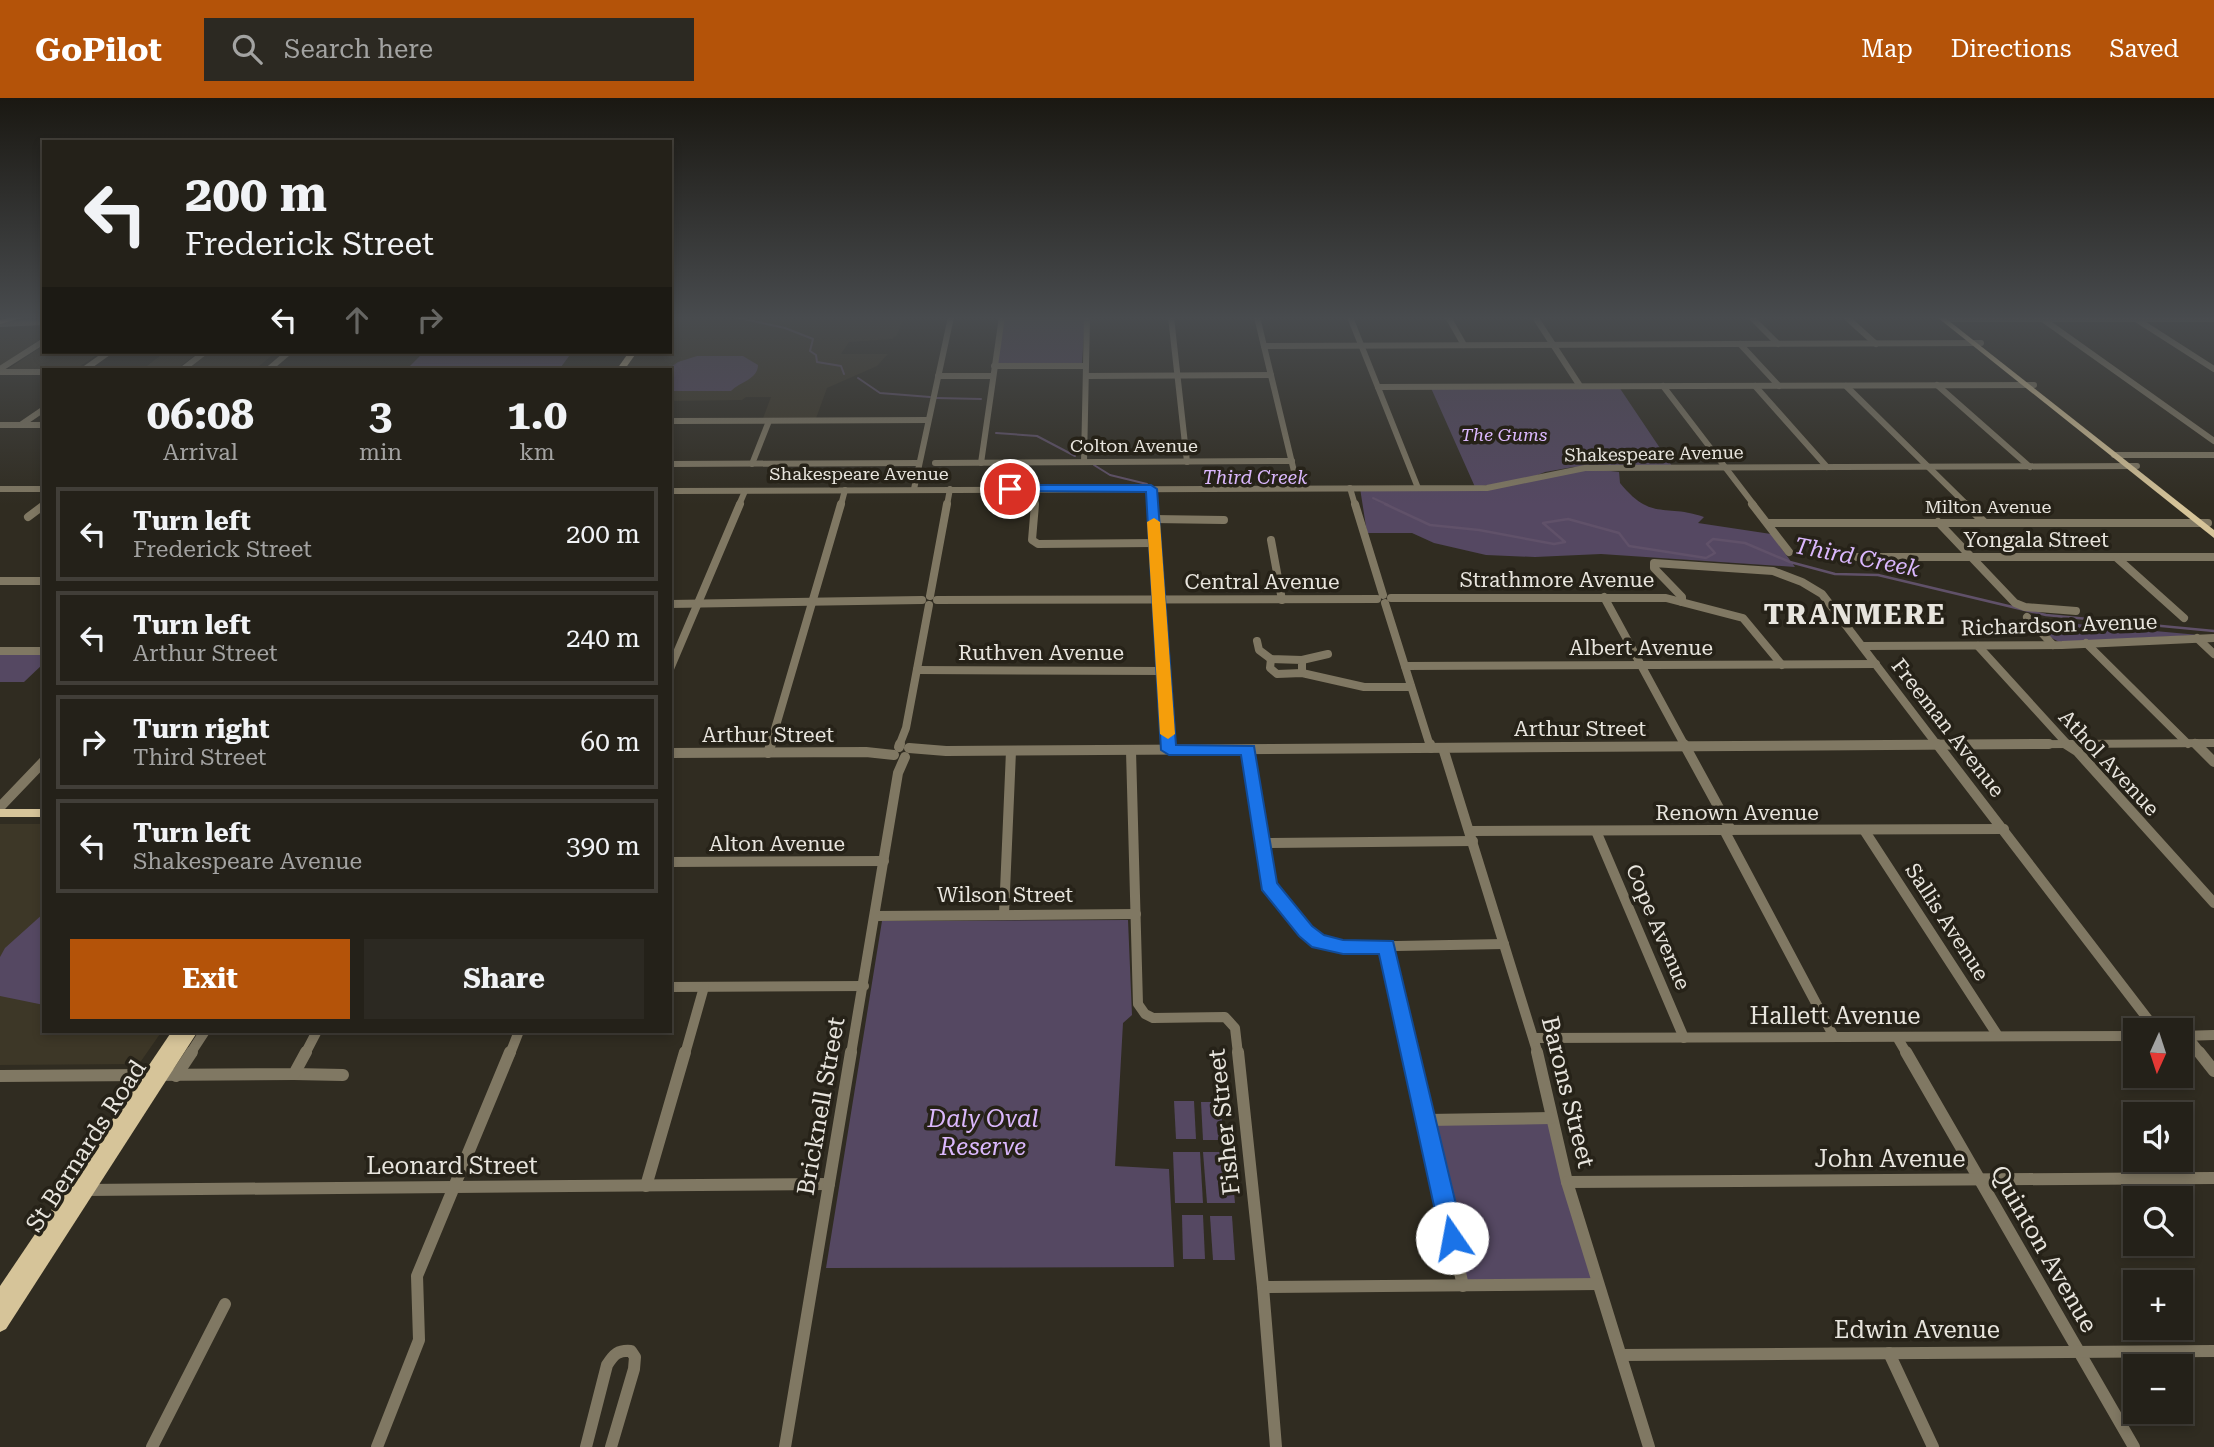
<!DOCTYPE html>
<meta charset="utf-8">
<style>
body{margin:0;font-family:"Roboto Serif",serif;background:#2c2922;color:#f1f3f6;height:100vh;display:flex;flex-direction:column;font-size:26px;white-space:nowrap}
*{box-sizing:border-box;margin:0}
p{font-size:23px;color:#a3a3a2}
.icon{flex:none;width:38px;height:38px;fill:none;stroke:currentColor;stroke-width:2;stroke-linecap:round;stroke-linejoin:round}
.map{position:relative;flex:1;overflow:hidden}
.side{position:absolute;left:42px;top:270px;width:630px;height:665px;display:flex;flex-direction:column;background:#242119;border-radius:0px;box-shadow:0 4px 10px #0003,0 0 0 2px #413e38}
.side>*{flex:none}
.guide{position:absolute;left:42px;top:42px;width:630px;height:214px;border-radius:0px;box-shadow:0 4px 10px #0003,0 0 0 2px #413e38;background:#242119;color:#f1f3f6;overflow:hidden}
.needle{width:46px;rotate:183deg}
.fabs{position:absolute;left:2123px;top:920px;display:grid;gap:14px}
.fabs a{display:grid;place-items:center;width:70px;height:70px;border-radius:0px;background:#242119;box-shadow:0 4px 10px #0003,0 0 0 2px #413e38;font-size:35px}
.pin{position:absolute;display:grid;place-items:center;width:60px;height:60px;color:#fff;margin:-30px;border:4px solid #fff;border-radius:50%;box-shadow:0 2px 7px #0007}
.me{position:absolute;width:77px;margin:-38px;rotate:348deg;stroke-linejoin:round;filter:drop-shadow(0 0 5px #0008)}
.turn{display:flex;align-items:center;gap:24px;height:147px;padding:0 28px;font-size:32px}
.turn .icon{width:91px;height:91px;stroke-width:2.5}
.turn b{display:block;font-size:49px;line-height:60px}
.lanes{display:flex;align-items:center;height:66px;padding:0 28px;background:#0003;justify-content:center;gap:35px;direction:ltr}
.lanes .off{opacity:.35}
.eta{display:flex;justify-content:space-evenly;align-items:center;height:119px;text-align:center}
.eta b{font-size:42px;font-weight:700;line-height:49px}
.primary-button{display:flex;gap:14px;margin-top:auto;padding:14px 28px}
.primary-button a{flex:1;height:80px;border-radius:0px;background:#b45309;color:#fff;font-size:28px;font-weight:700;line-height:80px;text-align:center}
.primary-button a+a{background:#2c2922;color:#f1f3f6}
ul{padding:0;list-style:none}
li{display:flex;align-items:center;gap:21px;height:94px;margin:0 14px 10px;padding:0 14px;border:4px solid #413e38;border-radius:0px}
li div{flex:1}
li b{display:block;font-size:26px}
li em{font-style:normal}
header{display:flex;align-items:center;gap:42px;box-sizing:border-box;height:98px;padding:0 35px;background:#b45309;color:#fff}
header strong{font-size:33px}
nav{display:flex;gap:38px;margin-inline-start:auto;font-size:24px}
.search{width:490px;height:63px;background:#2c2922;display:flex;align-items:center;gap:18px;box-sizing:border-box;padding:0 24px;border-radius:0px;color:#a3a3a2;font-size:26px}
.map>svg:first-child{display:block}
.built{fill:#3d3727}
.green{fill:#554862}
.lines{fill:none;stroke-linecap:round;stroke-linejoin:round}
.stream-far1{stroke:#605169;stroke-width:2}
.stream{stroke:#605169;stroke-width:2.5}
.minor-far3{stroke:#807863;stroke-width:6}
.minor-far2{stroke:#807863;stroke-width:8}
.minor-far1{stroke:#807863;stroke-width:10}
.minor{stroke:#807863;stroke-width:12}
.major{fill:#d6c499;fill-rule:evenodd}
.route{fill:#1a73e8;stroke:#114b97;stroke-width:2}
.slow{fill:#f59e0b}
.labels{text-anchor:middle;stroke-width:7;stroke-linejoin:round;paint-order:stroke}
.far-park-label{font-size:18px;font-style:italic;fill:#dbb8fd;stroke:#262218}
.far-street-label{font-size:18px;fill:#e8e5de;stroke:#262218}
.far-water-label{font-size:19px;font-style:italic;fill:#dab7fd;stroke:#262218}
.street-label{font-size:21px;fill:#e8e5de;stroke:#262218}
.water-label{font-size:23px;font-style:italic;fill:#dab7fd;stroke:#262218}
.near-street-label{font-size:24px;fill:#e8e5de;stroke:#262218}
.near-park-label{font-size:24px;font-style:italic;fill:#dbb8fd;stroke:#262218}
.district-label{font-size:28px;font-weight:bold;letter-spacing:2px;fill:#e8e5de;stroke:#262218}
</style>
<header>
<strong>GoPilot</strong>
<div class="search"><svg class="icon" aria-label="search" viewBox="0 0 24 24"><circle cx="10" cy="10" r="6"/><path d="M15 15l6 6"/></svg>Search here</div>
<nav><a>Map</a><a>Directions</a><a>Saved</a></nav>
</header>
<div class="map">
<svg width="2214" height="1349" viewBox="0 0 2214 1349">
<rect width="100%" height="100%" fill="#302c21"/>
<g class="built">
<path d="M 670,219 L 904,219 L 897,237 L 892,241 L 849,244 L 841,256 L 888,256 L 877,268 L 827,290 L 815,323 L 762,323 L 771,299 L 746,299 L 742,302 L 670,303 L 670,271 L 621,271 L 633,254 L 670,254 Z"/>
<path d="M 44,227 L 44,239 L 0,268 L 0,228 Z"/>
<path d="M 44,247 L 44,254 L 101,254 L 76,271 L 7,272 Z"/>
<path d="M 165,254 L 199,254 L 178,270 L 143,271 Z"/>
<path d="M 208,254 L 276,254 L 257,270 L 188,270 Z"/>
<path d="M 0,726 L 44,726 L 44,933 L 162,933 L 139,966 L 0,967 Z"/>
</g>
<g class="green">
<path d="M 1005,219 L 1085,219 L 1082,265 L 997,266 Z"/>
<path d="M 424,254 L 572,254 L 561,269 L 409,269 Z"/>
<path d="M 697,258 L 743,258 L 758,267 C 758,281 740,284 731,293 L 670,293 L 670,271 L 668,271 L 678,264 Z"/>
<path d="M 1619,289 L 1672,368 L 1573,369 L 1545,374 L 1525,382 L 1475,389 L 1431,290 Z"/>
<path d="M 1585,370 L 1619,374 L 1620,385 C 1652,424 1664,405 1704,419 L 1698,425 L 1771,436 L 1795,469 L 1601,456 L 1535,459 L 1486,457 L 1434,445 L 1412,435 L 1367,435 L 1360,390 L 1487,390 Z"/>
<path d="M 2033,522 L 2199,537 L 2059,544 L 2050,539 Z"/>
<path d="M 0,557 L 44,557 L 44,565 L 24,584 L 0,584 Z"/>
<path d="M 44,815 L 44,907 L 0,898 L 0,859 L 5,850 Z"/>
<path d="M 1128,822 L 1132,917 L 1123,925 L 1115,1068 L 1169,1071 L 1174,1169 L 826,1170 L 882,823 Z"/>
<path d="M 1174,1003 L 1194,1003 L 1196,1041 L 1176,1041 Z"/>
<path d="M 1201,1004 L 1221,1004 L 1223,1042 L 1203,1042 Z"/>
<path d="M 1551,1020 L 1598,1186 L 1463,1188 L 1427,1022 Z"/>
<path d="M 1173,1054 L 1200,1054 L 1203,1105 L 1175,1105 Z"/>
<path d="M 1203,1054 L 1230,1054 L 1235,1105 L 1207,1105 Z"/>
<path d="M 1182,1117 L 1203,1117 L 1205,1161 L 1183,1161 Z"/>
<path d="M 1210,1118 L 1232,1118 L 1235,1162 L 1213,1162 Z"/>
</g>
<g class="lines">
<g class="stream-far1">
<path d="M 735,219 L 785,230 L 813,241 L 810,253 L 816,257 L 817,264 L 841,268 L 844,276"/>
<path d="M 858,280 L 880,295 L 930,299"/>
<path d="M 936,300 L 981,301"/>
<path d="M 996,335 L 1037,338 L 1075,358"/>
<path d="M 1094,367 L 1110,377 L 1147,386"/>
<path d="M 1373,400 L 1388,407"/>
</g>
<path class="stream" d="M 1385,406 L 1430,427 L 1479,432 L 1554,446 L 1565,444 L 1543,425 L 1568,421 L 1619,435 L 1629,448 L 1706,460 L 1715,455 L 1707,446 L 1713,441 L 1745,445 L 1790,464 L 1835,476 L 1878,477 L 2046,517 L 2214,533"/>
<g class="minor-far3">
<path d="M 1171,219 L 1187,364"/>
<path d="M 1257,219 L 1298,390"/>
<path d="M 1350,219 L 1418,390"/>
<path d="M 1448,219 L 1464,247"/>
<path d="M 1535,219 L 1580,288"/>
<path d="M 1751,219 L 1778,246"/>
<path d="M 1846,219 L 1876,246"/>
<path d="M 1944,221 L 2214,221"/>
<path d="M 2136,221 L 2214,271"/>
<path d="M 2044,222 L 2214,343"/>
<path d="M 0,226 L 44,224"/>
<path d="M 1740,246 L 1779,288"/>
<path d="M 1264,248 L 1981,245"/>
<path d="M 994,268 L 1086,268"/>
<path d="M 0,271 L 44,243"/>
<path d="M 85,271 L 109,254"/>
<path d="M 183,271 L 205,254"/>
<path d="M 269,271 L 289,254"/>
<path d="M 0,274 L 44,274"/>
<path d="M 938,278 L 993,278"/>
<path d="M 1086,278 L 1271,277"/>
<path d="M 1937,287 L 2030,369"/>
<path d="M 1663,288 L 1754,407"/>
<path d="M 1755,288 L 1827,369"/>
<path d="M 1846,288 L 1967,407"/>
<path d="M 1378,289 L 2034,287"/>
<path d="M 670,323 L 928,322"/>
<path d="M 22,326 L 44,311"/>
<path d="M 0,327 L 44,327"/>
<path d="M 2114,357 L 2214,357"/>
<path d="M 1084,364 L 1087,219"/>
<path d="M 935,365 L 1292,363"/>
<path d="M 981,365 L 1002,219"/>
<path d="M 670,366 L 919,365"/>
<path d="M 752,366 L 769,323"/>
<path d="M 1350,390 L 1355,407"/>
<path d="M 0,391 L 44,391"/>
<path d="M 914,391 L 951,219"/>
<path d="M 1151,391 L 1152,407"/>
<path d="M 670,393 L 1487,390 L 1585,370 L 2137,368"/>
<path d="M 739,407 L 745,393"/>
<path d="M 841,407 L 845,392"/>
<path d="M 947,407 L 950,391"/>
<path d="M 1035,407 L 1036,391"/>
</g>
<g class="minor-far2">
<path d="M 1035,406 L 1032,442 L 1038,446 L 1154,445"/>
<path d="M 1152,406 L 1169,648"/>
<path d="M 1355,406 L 1383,497"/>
<path d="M 1752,406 L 1789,454"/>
<path d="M 1965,406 L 1984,424"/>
<path d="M 28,419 L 44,407"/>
<path d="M 1153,421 L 1224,422"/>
<path d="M 1938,424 L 2015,505 L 2025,509 L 2076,513"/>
<path d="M 1768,425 L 2208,425"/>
<path d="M 1271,442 L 1282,502"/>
<path d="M 1857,459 L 2214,459"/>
<path d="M 2117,460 L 2184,520"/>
<path d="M 0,483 L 44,483"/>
<path d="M 930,498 L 947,406"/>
<path d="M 1604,499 L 1685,648"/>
<path d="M 1391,500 L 1666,500 L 1743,520 L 1782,567"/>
<path d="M 937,502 L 1377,501"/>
<path d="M 1682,504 L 1682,499 L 1654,470 L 1654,465 L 1773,473 L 1802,484 L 1822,496 L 1938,648"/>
<path d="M 1385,505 L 1430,648"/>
<path d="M 670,506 L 922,502"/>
<path d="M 2027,519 L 2053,547"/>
<path d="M 2197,540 L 2214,556"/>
<path d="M 1257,543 L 1259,552 L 1271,561 L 1302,562 L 1302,575"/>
<path d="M 2086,545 L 2188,646"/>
<path d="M 1863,548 L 2062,547 L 2214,540"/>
<path d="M 1978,548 L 2069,648"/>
<path d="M 0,553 L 44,553"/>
<path d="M 1271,561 L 1270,570 L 1277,576 L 1302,575 L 1364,589 L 1411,589"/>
<path d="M 1302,562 L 1328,556"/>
<path d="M 1405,568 L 1876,566"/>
<path d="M 670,571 L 740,406"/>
<path d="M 917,572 L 1164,573"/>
<path d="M 2195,645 L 2198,648"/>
<path d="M 770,648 L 841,406"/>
<path d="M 899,648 L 906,630 L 929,507"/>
<path d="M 1772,648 L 2214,645"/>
</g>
<g class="minor-far1">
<path d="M 1169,646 L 1169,652"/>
<path d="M 1430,646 L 1431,650"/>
<path d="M 1684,646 L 1731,732"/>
<path d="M 1937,646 L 2157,933"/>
<path d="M 2066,646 L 2077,653 L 2214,805"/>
<path d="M 2196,646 L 2214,664"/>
<path d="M 899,649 L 900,646"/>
<path d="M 909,650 L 946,653 L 2049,646"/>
<path d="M 1443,650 L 1538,956"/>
<path d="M 1248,652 L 1265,779 L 1292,817 L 1309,834 L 1330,846 L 1343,849 L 1504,846"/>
<path d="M 1131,653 L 1138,906 L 1145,916 L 1153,920 L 1225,919 L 1235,930 L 1238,956"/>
<path d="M 670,655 L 866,654 L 894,657"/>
<path d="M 768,655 L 771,646"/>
<path d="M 0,709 L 44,663"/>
<path d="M 1724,732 L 1834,939"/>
<path d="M 1864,732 L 1998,938"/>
<path d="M 1470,733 L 2004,731"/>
<path d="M 1596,733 L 1684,940"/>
<path d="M 1261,745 L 1473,743"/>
<path d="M 670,764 L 884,763"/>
<path d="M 1004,816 L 1011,653"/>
<path d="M 875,818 L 1136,816"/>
<path d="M 1387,849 L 1411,956"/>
<path d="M 670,889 L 864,888"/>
<path d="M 2182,938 L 2214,937"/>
<path d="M 2187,938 L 2201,956"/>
<path d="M 1897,939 L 1907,956"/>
<path d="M 1534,940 L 2135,938"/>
<path d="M 190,956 L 205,933"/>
<path d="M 305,956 L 317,933"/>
<path d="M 510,956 L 519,933"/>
<path d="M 685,956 L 704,889"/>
<path d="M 851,956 L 898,675 L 905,659"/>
</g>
<g class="minor">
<path d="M 1238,954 L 1263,1189 L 1276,1349"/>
<path d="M 1411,954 L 1463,1188"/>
<path d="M 1537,954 L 1567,1084 L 1649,1349"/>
<path d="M 1906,954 L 2134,1349"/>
<path d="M 2199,954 L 2214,973"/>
<path d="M 294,976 L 343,977"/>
<path d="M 0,978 L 294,976 L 306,954"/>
<path d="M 176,978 L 192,954"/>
<path d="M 1427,1022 L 1551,1020"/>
<path d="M 1567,1084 L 2214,1080"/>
<path d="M 646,1088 L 685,954"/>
<path d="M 85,1092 L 829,1086"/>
<path d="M 1263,1189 L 1598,1186"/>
<path d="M 1889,1255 L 1933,1349"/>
<path d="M 1621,1257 L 2214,1253"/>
<path d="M 152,1349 L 225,1206"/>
<path d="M 377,1349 L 419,1242 L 417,1178 L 510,954"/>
<path d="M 586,1349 L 607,1267 C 614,1256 618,1252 631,1253 L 635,1259 L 634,1271 L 611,1349"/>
<path d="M 785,1349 L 851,954"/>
</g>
<g class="major">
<path d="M 14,219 L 25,219 L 0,226 L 0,222 Z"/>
<path d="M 1937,219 L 1944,219 L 2214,432 L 2214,440 Z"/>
<path d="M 629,254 L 637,254 L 625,271 L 617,271 Z"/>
<rect x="0" y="711" width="44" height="8"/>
<path d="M 172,933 L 198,933 L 6,1231 L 0,1234 L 0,1188 Z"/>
</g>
</g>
<linearGradient id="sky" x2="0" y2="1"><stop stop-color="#1a1812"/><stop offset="0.54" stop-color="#484b4e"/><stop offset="1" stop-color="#484b4e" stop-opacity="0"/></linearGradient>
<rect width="2214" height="407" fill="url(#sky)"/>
<path class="route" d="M 1010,387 L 1151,387 L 1157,391 L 1176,647 L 1254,648 L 1277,785 L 1312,828 L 1324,837 L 1343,842 L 1393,843 L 1464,1140 L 1460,1148 L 1452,1151 L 1444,1148 L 1441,1140 L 1379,856 L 1343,856 L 1312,849 L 1299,838 L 1262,792 L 1241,657 L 1169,657 L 1161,652 L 1146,394 L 1006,393 L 1004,391 Z"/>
<path class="slow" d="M 1154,420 L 1160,424 L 1175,636 L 1168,641 L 1160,636 L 1147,424 Z"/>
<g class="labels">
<g class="far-park-label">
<text x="1504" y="343">The Gums</text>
</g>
<g class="far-street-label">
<text x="1134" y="354">Colton Avenue</text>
<text transform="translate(1654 356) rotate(-1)" y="6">Shakespeare Avenue</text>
<text x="859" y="382">Shakespeare Avenue</text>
<text x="1988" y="415">Milton Avenue</text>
</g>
<g class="far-water-label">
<text x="1255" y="386">Third Creek</text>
</g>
<g class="street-label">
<text x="2036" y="449">Yongala Street</text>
<text x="1557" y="489">Strathmore Avenue</text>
<text x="1262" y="491">Central Avenue</text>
<text transform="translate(2059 527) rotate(-2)" y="7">Richardson Avenue</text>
<text x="1641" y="557">Albert Avenue</text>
<text x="1041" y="562">Ruthven Avenue</text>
<text transform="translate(1948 630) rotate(52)" y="7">Freeman Avenue</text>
<text x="1580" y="638">Arthur Street</text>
<text x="768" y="644">Arthur Street</text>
<text transform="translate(2109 665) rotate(47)" y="7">Athol Avenue</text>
<text x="1737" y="722">Renown Avenue</text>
<text x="777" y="753">Alton Avenue</text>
<text x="1005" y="804">Wilson Street</text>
<text transform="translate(1947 824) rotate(57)" y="7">Sallis Avenue</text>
<text transform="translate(1658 829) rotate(67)" y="7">Cope Avenue</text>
</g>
<g class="water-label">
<text transform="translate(1857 459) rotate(11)" y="8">Third Creek</text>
</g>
<g class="near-street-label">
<text x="1835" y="926">Hallett Avenue</text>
<text transform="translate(1568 994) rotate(76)" y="8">Barons Street</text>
<text transform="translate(821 1008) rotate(-80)" y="8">Bricknell Street</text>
<text transform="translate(1224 1024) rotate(-96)" y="8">Fisher Street</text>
<text transform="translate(86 1048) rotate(-57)" y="8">St Bernards Road</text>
<text x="1890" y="1069">John Avenue</text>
<text x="452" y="1076">Leonard Street</text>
<text transform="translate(2044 1151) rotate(60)" y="8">Quinton Avenue</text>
<text x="1917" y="1240">Edwin Avenue</text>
</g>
<g class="near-park-label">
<text x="983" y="1029">Daly Oval<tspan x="983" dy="28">Reserve</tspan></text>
</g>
<g class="district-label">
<text x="1855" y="526">TRANMERE</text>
</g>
</g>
</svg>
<div class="fabs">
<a><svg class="needle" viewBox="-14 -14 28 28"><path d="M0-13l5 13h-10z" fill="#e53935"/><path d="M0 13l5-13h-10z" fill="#a3a3a2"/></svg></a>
<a><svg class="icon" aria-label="sound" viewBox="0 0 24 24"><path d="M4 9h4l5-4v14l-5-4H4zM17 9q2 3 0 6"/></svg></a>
<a><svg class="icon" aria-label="search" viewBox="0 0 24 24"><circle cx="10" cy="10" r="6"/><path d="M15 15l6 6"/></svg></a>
<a>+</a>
<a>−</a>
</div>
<div class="pin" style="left:1010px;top:391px;background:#d93025"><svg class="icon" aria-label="arrive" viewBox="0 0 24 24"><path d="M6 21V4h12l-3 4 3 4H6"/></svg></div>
<svg class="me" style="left:1452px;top:1140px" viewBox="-20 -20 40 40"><circle r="19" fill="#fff"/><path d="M0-13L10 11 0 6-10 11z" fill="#1a73e8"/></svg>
<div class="guide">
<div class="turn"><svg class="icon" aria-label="left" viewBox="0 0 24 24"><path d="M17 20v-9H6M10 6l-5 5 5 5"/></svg><div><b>200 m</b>Frederick Street</div></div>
<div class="lanes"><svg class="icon" aria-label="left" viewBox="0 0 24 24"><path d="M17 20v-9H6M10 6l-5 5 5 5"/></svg><svg class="icon off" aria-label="ahead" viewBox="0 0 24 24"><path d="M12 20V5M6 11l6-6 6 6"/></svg><svg class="icon off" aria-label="right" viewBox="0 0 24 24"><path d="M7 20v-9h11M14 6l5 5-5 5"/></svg></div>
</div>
<section class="side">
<div class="eta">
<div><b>06:08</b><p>Arrival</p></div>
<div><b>3</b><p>min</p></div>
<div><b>1.0</b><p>km</p></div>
</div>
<ul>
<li><svg class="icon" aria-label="left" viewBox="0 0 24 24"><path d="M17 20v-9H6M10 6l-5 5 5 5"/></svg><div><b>Turn left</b><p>Frederick Street</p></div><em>200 m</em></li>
<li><svg class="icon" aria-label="left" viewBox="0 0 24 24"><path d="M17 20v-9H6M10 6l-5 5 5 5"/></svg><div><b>Turn left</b><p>Arthur Street</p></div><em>240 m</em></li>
<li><svg class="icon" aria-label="right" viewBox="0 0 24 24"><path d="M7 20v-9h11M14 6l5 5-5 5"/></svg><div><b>Turn right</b><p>Third Street</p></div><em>60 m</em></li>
<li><svg class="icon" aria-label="left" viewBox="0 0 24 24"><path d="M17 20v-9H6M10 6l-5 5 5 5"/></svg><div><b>Turn left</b><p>Shakespeare Avenue</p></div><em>390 m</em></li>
</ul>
<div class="primary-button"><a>Exit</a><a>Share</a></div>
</section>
</div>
